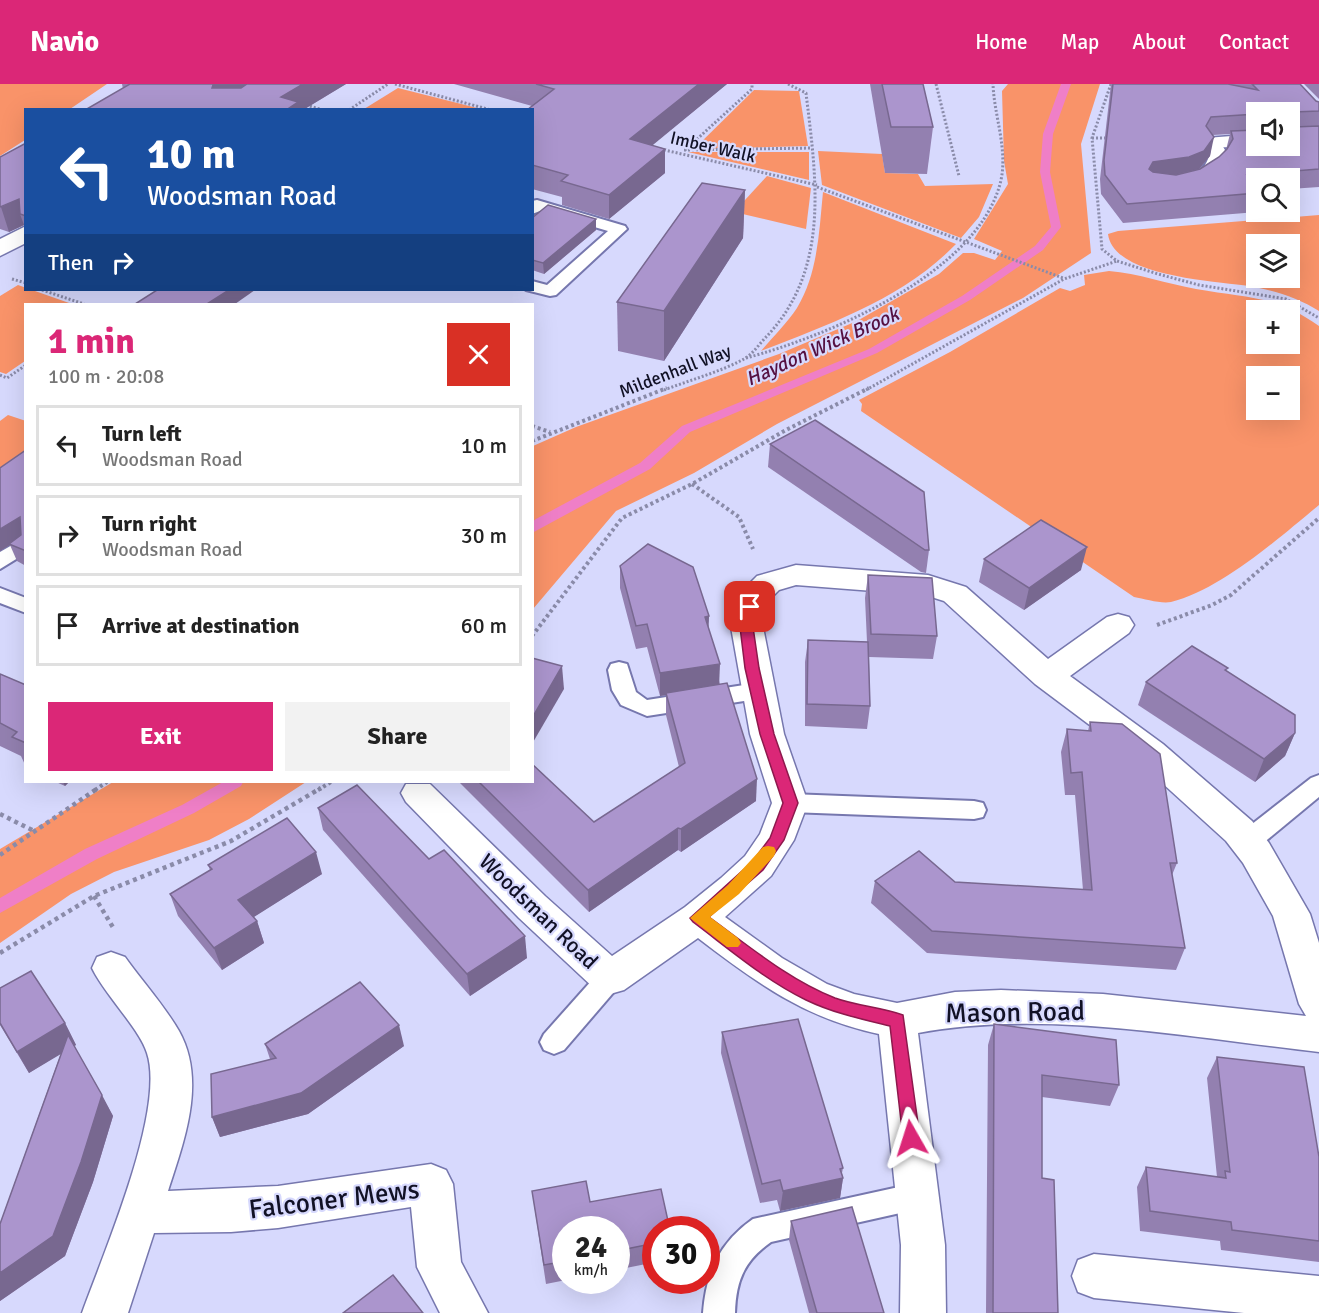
<!DOCTYPE html>
<meta charset="utf-8">
<style>
body{margin:0;font-family:Signika,sans-serif;background:#f2f2f2;color:#222;height:100vh;display:flex;flex-direction:column;font-size:22px;white-space:nowrap}
*{box-sizing:border-box;margin:0}
p{font-size:20px;color:#767676}
.icon{flex:none;width:33px;height:33px;fill:none;stroke:currentColor;stroke-width:2;stroke-linecap:round;stroke-linejoin:round}
.map{position:relative;flex:1;overflow:hidden}
.side{position:absolute;left:24px;top:219px;width:510px;height:480px;display:flex;flex-direction:column;background:#fff;border-radius:0px;box-shadow:0 6px 24px #0002}
.side>*{flex:none}
.banner{position:absolute;left:24px;top:24px;width:510px;height:183px;border-radius:0px;box-shadow:0 6px 24px #0002;background:#1a4fa0;color:#fff;overflow:hidden}
.controls{position:absolute;left:1246px;top:18px;display:grid;gap:12px}
.controls a{display:grid;place-items:center;width:54px;height:54px;border-radius:0px;background:#fff;box-shadow:0 6px 24px #0002;font-size:30px}
.speed{position:absolute;left:552px;top:1132px;display:flex;gap:12px;font-size:30px;font-weight:700;text-align:center}
.speed>*{display:grid;place-content:center;width:78px;height:78px;border-radius:50%;background:#fff;box-shadow:0 6px 24px #0002;line-height:1}
.speed small{font-size:15px;font-weight:400}
.speed .limit{border:9px solid #d22;background:#fff;color:#111}
.pin{position:absolute;display:grid;place-items:center;width:51px;height:51px;color:#fff;margin:-26px;border-radius:12px;box-shadow:0 3px 9px #0006}
.me{position:absolute;width:66px;margin:-33px;rotate:354deg;stroke-linejoin:round;filter:drop-shadow(0 0 4px #0008)}
.turn{display:flex;align-items:center;gap:21px;height:126px;padding:0 24px;font-size:27px}
.turn .icon{width:78px;height:78px;stroke-width:2.5}
.turn b{display:block;font-size:42px;line-height:51px}
.then{display:flex;align-items:center;height:57px;padding:0 24px;background:#0003;gap:12px;font-size:22px}
.round{display:grid;place-items:center;flex:none;width:63px;height:63px;border-radius:0px;background:#f2f2f2}
.summary{display:flex;align-items:center;justify-content:space-between;height:102px;padding:0 24px}
h1{font-size:36px;font-weight:700;line-height:45px;color:#db2777}
.cta{display:flex;gap:12px;margin-top:auto;padding:12px 24px}
.cta a{flex:1;height:69px;border-radius:0px;background:#db2777;color:#fff;font-size:24px;font-weight:700;line-height:69px;text-align:center}
.cta a+a{background:#f2f2f2;color:#222}
ul{padding:0;list-style:none}
li{display:flex;align-items:center;gap:18px;height:81px;margin:0 12px 9px;padding:0 12px;border:3px solid #e0e0e0;border-radius:0px}
li div{flex:1}
li b{display:block;font-size:22px}
li em{font-style:normal}
header{display:flex;align-items:center;gap:36px;box-sizing:border-box;height:84px;padding:0 30px;background:#db2777;color:#fff}
header strong{font-size:28px}
nav{display:flex;gap:33px;margin-inline-start:auto;font-size:21px}
.map>svg:first-child{display:block}
.green{fill:#f99369;fill-rule:evenodd}
.lines{fill:none;stroke-linecap:round;stroke-linejoin:round}
.stream{fill:#ef7fc7;fill-rule:evenodd}
.service-casing{stroke:#7677ae;stroke-width:4}
.minor-casing{stroke:#7677ae;stroke-width:3}
.path-far2{stroke:#8a8ba9;stroke-width:3;stroke-dasharray:2 2;stroke-linecap:butt}
.path-far1{stroke:#8a8ba9;stroke-width:4;stroke-dasharray:3 3;stroke-linecap:butt}
.path{stroke:#8a8ba9;stroke-width:4.5;stroke-dasharray:4 4;stroke-linecap:butt}
.service{fill:#fff;fill-rule:evenodd}
.minor{fill:#fff;fill-rule:evenodd}
.wall{fill:#9380b0;fill-rule:evenodd}
.shaded-wall{fill:#786890}
.building{fill:#ab95cd;stroke:#786890;stroke-width:1.5;fill-rule:evenodd}
.route{fill:#db2777;stroke:#8e194d;stroke-width:1.5}
.slow{fill:#f59e0b}
.labels{text-anchor:middle;stroke-width:4.5;stroke-linejoin:round;paint-order:stroke}
.far-street-label{font-size:18px;fill:#111125;stroke:#d7d9fd}
.far-water-label{font-size:20px;font-style:italic;fill:#551041;stroke:#d7d9fd}
.street-label{font-size:22px;fill:#111125;stroke:#d7d9fd}
.near-street-label{font-size:27px;fill:#111125;stroke:#d7d9fd}
</style>
<header>
<strong>Navio</strong>
<nav><a>Home</a><a>Map</a><a>About</a><a>Contact</a></nav>
</header>
<div class="map">
<svg width="1319" height="1229" viewBox="0 0 1319 1229">
<rect width="100%" height="100%" fill="#d7d9fd"/>
<g class="green">
<path d="M 0,0 L 107,0 L 70,25 L 26,26 L 25,56 L 0,72 Z"/>
<path d="M 1008,0 L 1100,0 L 1081,60 L 1091,169 L 1023,214 L 777,340 L 694,389 L 616,427 L 533,525 L 533,362 L 576,343 L 779,270 L 857,237 L 939,190 L 963,169 L 974,169 L 995,176 L 1002,167 L 974,155 L 1008,100 L 1004,77 L 1002,7 Z"/>
<path d="M 398,4 L 481,25 L 364,25 Z"/>
<path d="M 754,6 L 799,7 L 808,62 L 694,65 Z"/>
<path d="M 818,67 L 882,70 L 885,89 L 918,90 L 925,102 L 993,100 L 979,133 L 961,154 L 822,101 Z"/>
<path d="M 688,68 L 809,68 L 809,96 Z"/>
<path d="M 767,92 L 811,104 L 806,145 L 734,128 Z"/>
<path d="M 823,108 L 956,160 C 904,214 830,240 761,267 C 773,253 787,239 797,224 C 818,189 819,148 823,108 Z"/>
<path d="M 1319,131 L 1319,227 C 1299,214 1273,206 1249,202 C 1216,197 1113,193 1108,150 L 1118,147 ZM 1257,160 L 1290,160 L 1290,194 L 1257,194 Z"/>
<path d="M 1109,187 C 1138,189 1167,200 1196,205 C 1246,214 1275,211 1319,242 L 1319,421 C 1280,453 1221,506 1171,518 C 1161,520 1145,515 1134,513 L 861,327 L 862,320 L 859,316 L 950,268 L 1060,204 L 1070,207 L 1085,201 L 1084,191 ZM 1257,226 L 1290,226 L 1290,260 L 1257,260 ZM 1257,292 L 1290,292 L 1290,326 L 1257,326 Z"/>
<path d="M 18,201 L 72,220 L 26,220 L 25,277 L 6,290 L 0,288 L 0,212 Z"/>
<path d="M 8,331 L 26,337 L 25,388 L 0,406 L 0,337 Z"/>
<path d="M 113,698 L 306,698 L 249,735 L 209,756 L 114,788 L 71,810 L 0,859 L 0,765 Z"/>
</g>
<g class="lines">
<g class="stream">
<path d="M 1061,0 L 1071,0 L 1053,50 L 1050,88 L 1061,143 L 1043,166 L 970,216 L 877,269 L 690,348 L 650,385 L 532,449 L 532,438 L 536,435 L 640,379 L 682,342 L 869,265 L 962,212 L 1035,162 L 1051,143 L 1040,88 L 1043,50 Z"/>
<path d="M 223,698 L 243,698 L 241,702 L 194,729 L 97,775 L 0,829 L 0,814 L 85,765 L 182,721 Z"/>
</g>
<defs>
<g id="service">
<path d="M 1214,55 L 1219,56 L 1225,66 C 1221,81 1215,104 1194,99 L 1191,96 C 1203,82 1205,86 1211,66 L 1207,59 Z"/>
<path d="M 537,116 L 625,142 L 627,145 L 556,211 L 550,212 L 526,206 L 532,206 L 532,197 L 547,201 L 608,147 L 540,127 L 532,130 L 532,117 Z"/>
<path d="M 26,453 L 26,469 L 0,485 L 0,468 Z"/>
<path d="M 0,504 L 26,514 L 26,529 L 0,519 Z"/>
<path d="M 619,578 L 627,580 L 636,608 L 647,616 L 757,599 L 765,601 L 768,607 L 765,613 L 757,615 L 647,632 L 621,621 L 612,606 L 608,586 L 611,580 Z"/>
<path d="M 1319,691 L 1319,713 L 1256,765 L 1247,768 L 1238,765 L 1235,758 L 1238,751 L 1311,694 Z"/>
<path d="M 790,710 L 974,717 L 983,719 L 986,726 L 983,733 L 974,735 L 790,728 L 782,725 L 778,719 L 782,713 Z"/>
<path d="M 610,883 L 619,886 L 623,894 L 619,902 L 564,966 L 554,970 L 544,966 L 540,958 L 544,950 L 601,886 Z"/>
<path d="M 917,1099 L 927,1103 L 932,1113 L 927,1123 L 771,1158 C 744,1177 736,1197 735,1229 L 703,1229 C 706,1188 720,1158 753,1135 Z"/>
</g>
<g id="minor">
<path d="M 1257,50 L 1257,62 L 1261,62 L 1257,62 L 1206,64 L 1203,59 L 1206,54 Z"/>
<path d="M 26,142 L 26,159 L 0,172 L 0,155 Z"/>
<path d="M 796,481 L 928,491 L 966,503 L 1048,575 L 1107,533 L 1118,530 L 1129,533 L 1134,541 L 1129,549 L 1070,592 L 1163,660 L 1252,737 L 1269,759 L 1310,830 L 1319,859 L 1319,968 C 1192,954 1044,925 918,949 L 945,1161 L 946,1229 L 900,1229 L 901,1161 L 879,950 C 804,934 757,899 698,854 L 624,906 L 610,910 L 596,906 L 519,834 L 406,718 L 401,709 L 406,700 L 430,700 L 545,812 L 612,872 L 685,823 L 721,794 L 745,772 L 760,750 L 772,719 L 750,650 L 731,543 L 734,523 L 746,503 L 757,492 ZM 796,501 L 925,511 L 944,517 L 1035,600 L 1139,678 L 1226,757 L 1243,779 L 1273,832 L 1299,920 L 1306,932 L 1103,910 L 1001,906 L 955,908 L 897,919 L 854,910 L 827,900 L 782,874 L 725,833 L 771,792 L 794,756 L 808,719 L 784,650 L 763,543 L 769,516 L 779,506 Z"/>
<path d="M 111,868 L 125,873 C 142,897 164,921 179,947 C 207,997 184,1057 168,1107 L 278,1102 L 431,1080 L 446,1086 L 453,1100 L 461,1178 L 488,1229 L 440,1229 L 417,1183 L 411,1123 L 278,1144 L 231,1148 L 154,1149 L 128,1229 L 82,1229 C 103,1170 166,1026 147,969 C 139,944 105,911 92,884 L 97,873 Z"/>
<path d="M 1094,1170 L 1319,1192 L 1319,1229 L 1244,1229 L 1094,1214 L 1078,1208 L 1072,1192 L 1078,1176 Z"/>
</g>
</defs>
<use href="#service" class="service-casing"/>
<use href="#minor" class="minor-casing"/>
<g class="path-far2">
<path d="M 395,0 L 491,26"/>
<path d="M 936,0 L 959,92"/>
<path d="M 1111,0 L 1092,54 L 1102,165 L 1117,177 L 1158,190 L 1199,201 L 1286,215 L 1319,234"/>
<path d="M 306,21 L 323,26"/>
<path d="M 349,26 L 388,0"/>
<path d="M 1092,54 L 1109,54"/>
<path d="M 660,65 L 817,101"/>
<path d="M 684,66 L 812,64"/>
<path d="M 685,66 L 752,5 L 752,0"/>
<path d="M 817,103 L 1063,194"/>
<path d="M 12,195 L 26,199"/>
<path d="M 42,206 L 84,220"/>
<path d="M 746,274 C 828,252 976,190 1000,100 C 1009,68 994,32 993,0"/>
<path d="M 0,291 L 7,294 L 26,281"/>
<path d="M 664,306 C 690,296 720,288 744,275 C 753,270 760,259 767,252 C 831,184 816,93 806,9 L 788,0"/>
<path d="M 866,306 L 1064,195 L 1117,177"/>
</g>
<g class="path-far1">
<path d="M 532,342 L 550,348"/>
<path d="M 532,357 L 667,304"/>
<path d="M 692,400 L 739,433 L 753,465"/>
<path d="M 1157,541 L 1212,521 L 1231,511 L 1319,434"/>
<path d="M 532,552 L 622,434 L 692,400 L 786,346 L 869,304"/>
<path d="M 95,706 L 107,698"/>
<path d="M 318,706 L 331,698"/>
</g>
<g class="path">
<path d="M 0,730 L 34,747"/>
<path d="M 0,771 L 98,704"/>
<path d="M 94,812 L 114,845"/>
<path d="M 0,869 L 94,812 L 231,757 L 321,704"/>
</g>
<use href="#service" class="service"/>
<use href="#minor" class="minor"/>
</g>
<g class="wall">
<path d="M 122,0 L 346,0 L 303,26 L 85,26 L 123,5 Z"/>
<path d="M 454,0 L 727,0 L 652,61 L 665,89 L 609,135 L 562,121 L 562,113 L 532,105 L 532,22 Z"/>
<path d="M 870,0 L 923,0 L 933,43 L 927,90 L 885,89 Z"/>
<path d="M 1111,0 L 1300,0 L 1316,17 L 1319,18 L 1319,103 L 1290,105 L 1290,94 L 1257,94 L 1257,128 L 1123,139 L 1101,110 L 1100,95 ZM 1257,28 L 1290,28 L 1257,62 ZM 1230,50 L 1226,66 L 1219,73 L 1199,85 L 1210,72 L 1213,51 Z"/>
<path d="M 1304,0 L 1319,0 L 1319,15 Z"/>
<path d="M 26,59 L 26,146 L 24,141 L 9,148 L 0,145 L 0,73 Z"/>
<path d="M 745,106 L 743,154 L 664,277 L 618,267 L 617,218 Z"/>
<path d="M 532,134 L 596,146 L 544,190 L 532,186 Z"/>
<path d="M 770,360 L 929,466 L 926,489 L 921,488 L 768,383 Z"/>
<path d="M 26,366 L 26,482 L 17,477 L 10,461 L 0,467 Z"/>
<path d="M 984,475 L 1081,486 L 1024,526 L 979,498 Z"/>
<path d="M 620,482 L 709,532 L 708,543 L 720,601 L 756,717 L 681,768 L 678,766 L 589,828 L 459,698 L 532,698 L 594,738 L 679,683 L 666,631 L 666,611 L 660,612 L 647,563 L 636,565 L 620,504 Z"/>
<path d="M 868,491 L 937,552 L 933,575 L 869,573 L 870,622 L 867,645 L 805,642 L 805,578 L 808,556 L 867,558 L 865,514 Z"/>
<path d="M 1227,587 L 1295,649 L 1285,672 L 1255,698 L 1138,621 L 1146,598 Z"/>
<path d="M 0,590 L 26,601 L 26,683 L 21,672 L 0,662 Z"/>
<path d="M 1090,638 L 1177,779 L 1172,791 L 1185,864 L 1176,886 L 927,869 L 871,819 L 875,797 L 955,798 L 1083,806 L 1075,711 L 1065,711 L 1061,668 L 1067,645 L 1088,647 Z"/>
<path d="M 56,698 L 69,698 L 65,702 Z"/>
<path d="M 318,724 L 527,874 L 470,912 L 323,746 Z"/>
<path d="M 208,781 L 322,790 L 253,833 L 257,837 L 264,859 L 222,886 L 178,832 L 170,810 L 210,786 Z"/>
<path d="M 0,904 L 65,939 L 76,961 L 74,962 L 113,1032 L 93,1098 L 65,1172 L 0,1217 L 0,1140 L 61,969 L 29,989 L 0,941 Z"/>
<path d="M 994,940 L 1119,1001 L 1110,1022 L 1042,1013 L 1042,1094 L 1058,1229 L 986,1229 L 988,961 Z"/>
<path d="M 722,948 L 843,1084 L 842,1089 L 843,1094 L 840,1114 L 780,1127 L 777,1116 L 760,1119 L 721,969 Z"/>
<path d="M 265,960 L 404,962 L 308,1030 L 220,1053 L 212,1033 L 270,975 Z"/>
<path d="M 1217,973 L 1319,1073 L 1319,1178 L 1221,1166 L 1220,1157 L 1140,1147 L 1137,1103 L 1146,1083 L 1217,1093 L 1207,994 Z"/>
<path d="M 532,1107 L 656,1146 L 656,1178 L 616,1186 L 616,1146 L 566,1146 L 566,1196 L 546,1200 Z"/>
<path d="M 791,1137 L 884,1229 L 809,1229 L 789,1156 Z"/>
</g>
<g class="shaded-wall">
<path d="M 214,0 L 250,0 L 218,24 L 212,4 L 213,1 Z"/>
<path d="M 303,0 L 346,0 L 303,26 L 283,26 L 281,13 Z"/>
<path d="M 699,0 L 727,0 L 631,79 L 630,55 Z"/>
<path d="M 1214,53 L 1210,72 L 1199,85 L 1149,97 L 1149,85 L 1153,78 Z"/>
<path d="M 665,65 L 665,89 L 609,135 L 609,111 Z"/>
<path d="M 745,106 L 743,154 L 664,277 L 664,227 Z"/>
<path d="M 19,115 L 20,130 L 24,141 L 9,148 L 1,123 Z"/>
<path d="M 596,135 L 596,146 L 544,190 L 543,179 Z"/>
<path d="M 229,206 L 255,206 L 235,220 L 207,220 Z"/>
<path d="M 20,433 L 26,448 L 9,460 L 10,461 L 0,467 L 0,445 Z"/>
<path d="M 1087,463 L 1081,486 L 1024,526 L 1029,504 Z"/>
<path d="M 709,532 L 708,555 L 705,533 Z"/>
<path d="M 720,580 L 719,603 L 660,612 L 660,589 Z"/>
<path d="M 562,582 L 564,605 L 532,660 L 532,634 Z"/>
<path d="M 1295,649 L 1285,672 L 1255,698 L 1264,675 Z"/>
<path d="M 757,695 L 756,717 L 681,768 L 681,745 Z"/>
<path d="M 63,698 L 69,698 L 65,702 Z"/>
<path d="M 678,744 L 678,766 L 589,828 L 588,806 Z"/>
<path d="M 316,768 L 322,790 L 246,838 L 238,816 Z"/>
<path d="M 257,837 L 264,859 L 222,886 L 214,864 Z"/>
<path d="M 525,852 L 527,874 L 470,912 L 467,890 Z"/>
<path d="M 65,939 L 76,961 L 29,989 L 17,968 Z"/>
<path d="M 399,941 L 404,962 L 308,1030 L 220,1053 L 212,1033 Z"/>
<path d="M 102,1011 L 113,1032 L 93,1098 L 65,1172 L 0,1217 L 0,1189 Z"/>
<path d="M 843,1094 L 840,1114 L 780,1127 L 783,1107 Z"/>
</g>
<g class="building">
<path d="M 129,0 L 214,0 L 213,1 L 212,4 L 241,4 L 247,0 L 303,0 L 281,13 L 298,18 L 286,26 L 85,26 L 130,0 Z"/>
<path d="M 536,0 L 699,0 L 630,55 L 665,65 L 609,111 L 561,97 L 568,91 L 532,81 L 532,26 L 527,26 L 554,5 Z"/>
<path d="M 882,0 L 923,0 L 933,43 L 891,43 Z"/>
<path d="M 1113,0 L 1228,0 L 1258,6 L 1252,0 L 1300,0 L 1316,17 L 1319,18 L 1319,27 L 1294,28 L 1294,43 L 1319,42 L 1319,85 L 1247,91 L 1257,102 L 1257,109 L 1127,120 L 1105,91 L 1104,76 ZM 1257,28 L 1290,28 L 1290,62 L 1257,62 L 1257,46 L 1231,47 L 1233,55 L 1227,65 L 1219,73 L 1200,85 L 1176,91 L 1153,88 L 1149,85 L 1153,78 L 1189,73 L 1204,67 L 1214,53 L 1206,42 L 1211,33 L 1257,30 Z"/>
<path d="M 26,59 L 26,132 L 20,130 L 19,115 L 0,123 L 0,73 Z"/>
<path d="M 702,99 L 745,106 L 664,227 L 617,218 Z"/>
<path d="M 548,121 L 596,135 L 543,179 L 532,176 L 532,134 Z"/>
<path d="M 157,206 L 229,206 L 207,220 L 135,220 Z"/>
<path d="M 815,336 L 924,408 L 929,466 L 925,466 L 770,360 Z"/>
<path d="M 26,366 L 26,467 L 9,460 L 21,451 L 20,433 L 0,445 L 0,384 Z"/>
<path d="M 1041,436 L 1087,463 L 1029,504 L 984,475 Z"/>
<path d="M 648,460 L 693,483 L 709,532 L 705,533 L 720,580 L 660,589 L 647,540 L 636,542 L 620,482 Z"/>
<path d="M 868,491 L 932,494 L 937,552 L 871,550 Z"/>
<path d="M 808,556 L 868,558 L 870,622 L 807,620 Z"/>
<path d="M 1192,562 L 1228,584 L 1225,586 L 1295,631 L 1295,649 L 1264,675 L 1146,598 Z"/>
<path d="M 532,574 L 562,582 L 532,634 Z"/>
<path d="M 0,590 L 26,601 L 26,659 L 12,653 L 17,648 L 0,639 Z"/>
<path d="M 727,599 L 757,695 L 681,745 L 678,744 L 588,806 L 479,698 L 532,698 L 532,680 L 594,738 L 685,679 L 666,609 Z"/>
<path d="M 1090,638 L 1122,640 L 1160,670 L 1177,779 L 1170,779 L 1185,864 L 932,847 L 875,797 L 919,767 L 955,798 L 1092,806 L 1082,688 L 1071,689 L 1067,645 L 1091,647 Z"/>
<path d="M 357,701 L 429,775 L 444,766 L 525,852 L 467,890 L 318,724 Z"/>
<path d="M 287,734 L 316,768 L 238,816 L 257,837 L 214,864 L 170,810 L 212,785 L 208,781 Z"/>
<path d="M 31,887 L 65,939 L 17,968 L 0,939 L 0,904 Z"/>
<path d="M 360,898 L 399,941 L 301,1009 L 212,1033 L 211,990 L 276,974 L 265,960 Z"/>
<path d="M 798,935 L 843,1084 L 840,1085 L 843,1094 L 783,1107 L 780,1096 L 762,1100 L 722,948 Z"/>
<path d="M 994,940 L 1116,956 L 1119,1001 L 1042,991 L 1042,1094 L 1054,1096 L 1058,1229 L 993,1229 Z"/>
<path d="M 68,951 L 102,1011 L 81,1078 L 53,1152 L 0,1189 L 0,1140 Z"/>
<path d="M 1217,973 L 1304,983 L 1319,1073 L 1319,1157 L 1232,1146 L 1231,1138 L 1150,1127 L 1146,1083 L 1226,1094 L 1225,1087 L 1230,1088 Z"/>
<path d="M 586,1097 L 590,1118 L 661,1105 L 670,1146 L 656,1146 L 656,1159 L 616,1167 L 616,1146 L 566,1146 L 566,1177 L 544,1181 L 532,1107 Z"/>
<path d="M 852,1123 L 884,1229 L 817,1229 L 791,1137 Z"/>
<path d="M 393,1191 L 423,1229 L 343,1229 Z"/>
</g>
<path class="route" d="M 750,518 L 756,523 L 753,543 L 759,584 L 774,650 L 798,719 L 784,756 L 763,786 L 709,833 C 749,862 789,896 835,914 C 857,922 881,923 903,931 L 920,1054 L 918,1060 L 911,1062 L 905,1060 L 903,1054 L 890,942 C 861,935 833,929 806,916 C 765,896 729,865 693,838 L 690,834 L 752,778 L 770,754 L 783,719 L 760,650 L 745,584 L 740,543 L 743,523 Z"/>
<path class="slow" d="M 768,762 L 774,763 L 776,767 L 774,772 L 739,810 L 710,833 L 738,854 L 741,859 L 738,863 L 727,863 L 690,834 L 728,801 L 763,763 Z"/>
<g class="labels">
<g class="far-street-label">
<text transform="translate(713 63) rotate(13)" y="6">Imber Walk</text>
<text transform="translate(675 287) rotate(-21)" y="6">Mildenhall Way</text>
</g>
<g class="far-water-label">
<text transform="translate(822 262) rotate(-24)" y="7">Haydon Wick Brook</text>
</g>
<g class="street-label">
<text transform="translate(539 827) rotate(44)" y="8">Woodsman Road</text>
</g>
<g class="near-street-label">
<text transform="translate(1015 928) rotate(-1)" y="9">Mason Road</text>
<text transform="translate(334 1115) rotate(-7)" y="9">Falconer Mews</text>
</g>
</g>
</svg>
<div class="controls">
<a><svg class="icon" aria-label="sound" viewBox="0 0 24 24"><path d="M4 9h4l5-4v14l-5-4H4zM17 9q2 3 0 6"/></svg></a>
<a><svg class="icon" aria-label="search" viewBox="0 0 24 24"><circle cx="10" cy="10" r="6"/><path d="M15 15l6 6"/></svg></a>
<a><svg class="icon" aria-label="layers" viewBox="0 0 24 24"><path d="M12 4l9 5-9 5-9-5zM3 14l9 5 9-5"/></svg></a>
<a>+</a>
<a>−</a>
</div>
<div class="speed"><div>24<small>km/h</small></div><div class="limit">30</div></div>
<div class="pin" style="left:750px;top:523px;background:#d93025"><svg class="icon" aria-label="arrive" viewBox="0 0 24 24"><path d="M6 21V4h12l-3 4 3 4H6"/></svg></div>
<svg class="me" style="left:911px;top:1054px" viewBox="-20 -20 40 40"><path d="M0-17L14 15 0 8-14 15z" fill="#db2777" stroke="#fff" stroke-width="4"/></svg>
<div class="banner">
<div class="turn"><svg class="icon" aria-label="left" viewBox="0 0 24 24"><path d="M17 20v-9H6M10 6l-5 5 5 5"/></svg><div><b>10 m</b>Woodsman Road</div></div>
<div class="then">Then<svg class="icon" aria-label="right" viewBox="0 0 24 24"><path d="M7 20v-9h11M14 6l5 5-5 5"/></svg></div>
</div>
<section class="side">
<div class="summary"><div><h1>1 min</h1><p>100 m · 20:08</p></div><a class="round" style="background:#d93025;color:#fff"><svg class="icon" aria-label="close" viewBox="0 0 24 24"><path d="M6 6l12 12M18 6L6 18"/></svg></a></div>
<ul>
<li><svg class="icon" aria-label="left" viewBox="0 0 24 24"><path d="M17 20v-9H6M10 6l-5 5 5 5"/></svg><div><b>Turn left</b><p>Woodsman Road</p></div><em>10 m</em></li>
<li><svg class="icon" aria-label="right" viewBox="0 0 24 24"><path d="M7 20v-9h11M14 6l5 5-5 5"/></svg><div><b>Turn right</b><p>Woodsman Road</p></div><em>30 m</em></li>
<li><svg class="icon" aria-label="arrive" viewBox="0 0 24 24"><path d="M6 21V4h12l-3 4 3 4H6"/></svg><div><b>Arrive at destination</b></div><em>60 m</em></li>
</ul>
<div class="cta"><a>Exit</a><a>Share</a></div>
</section>
</div>
